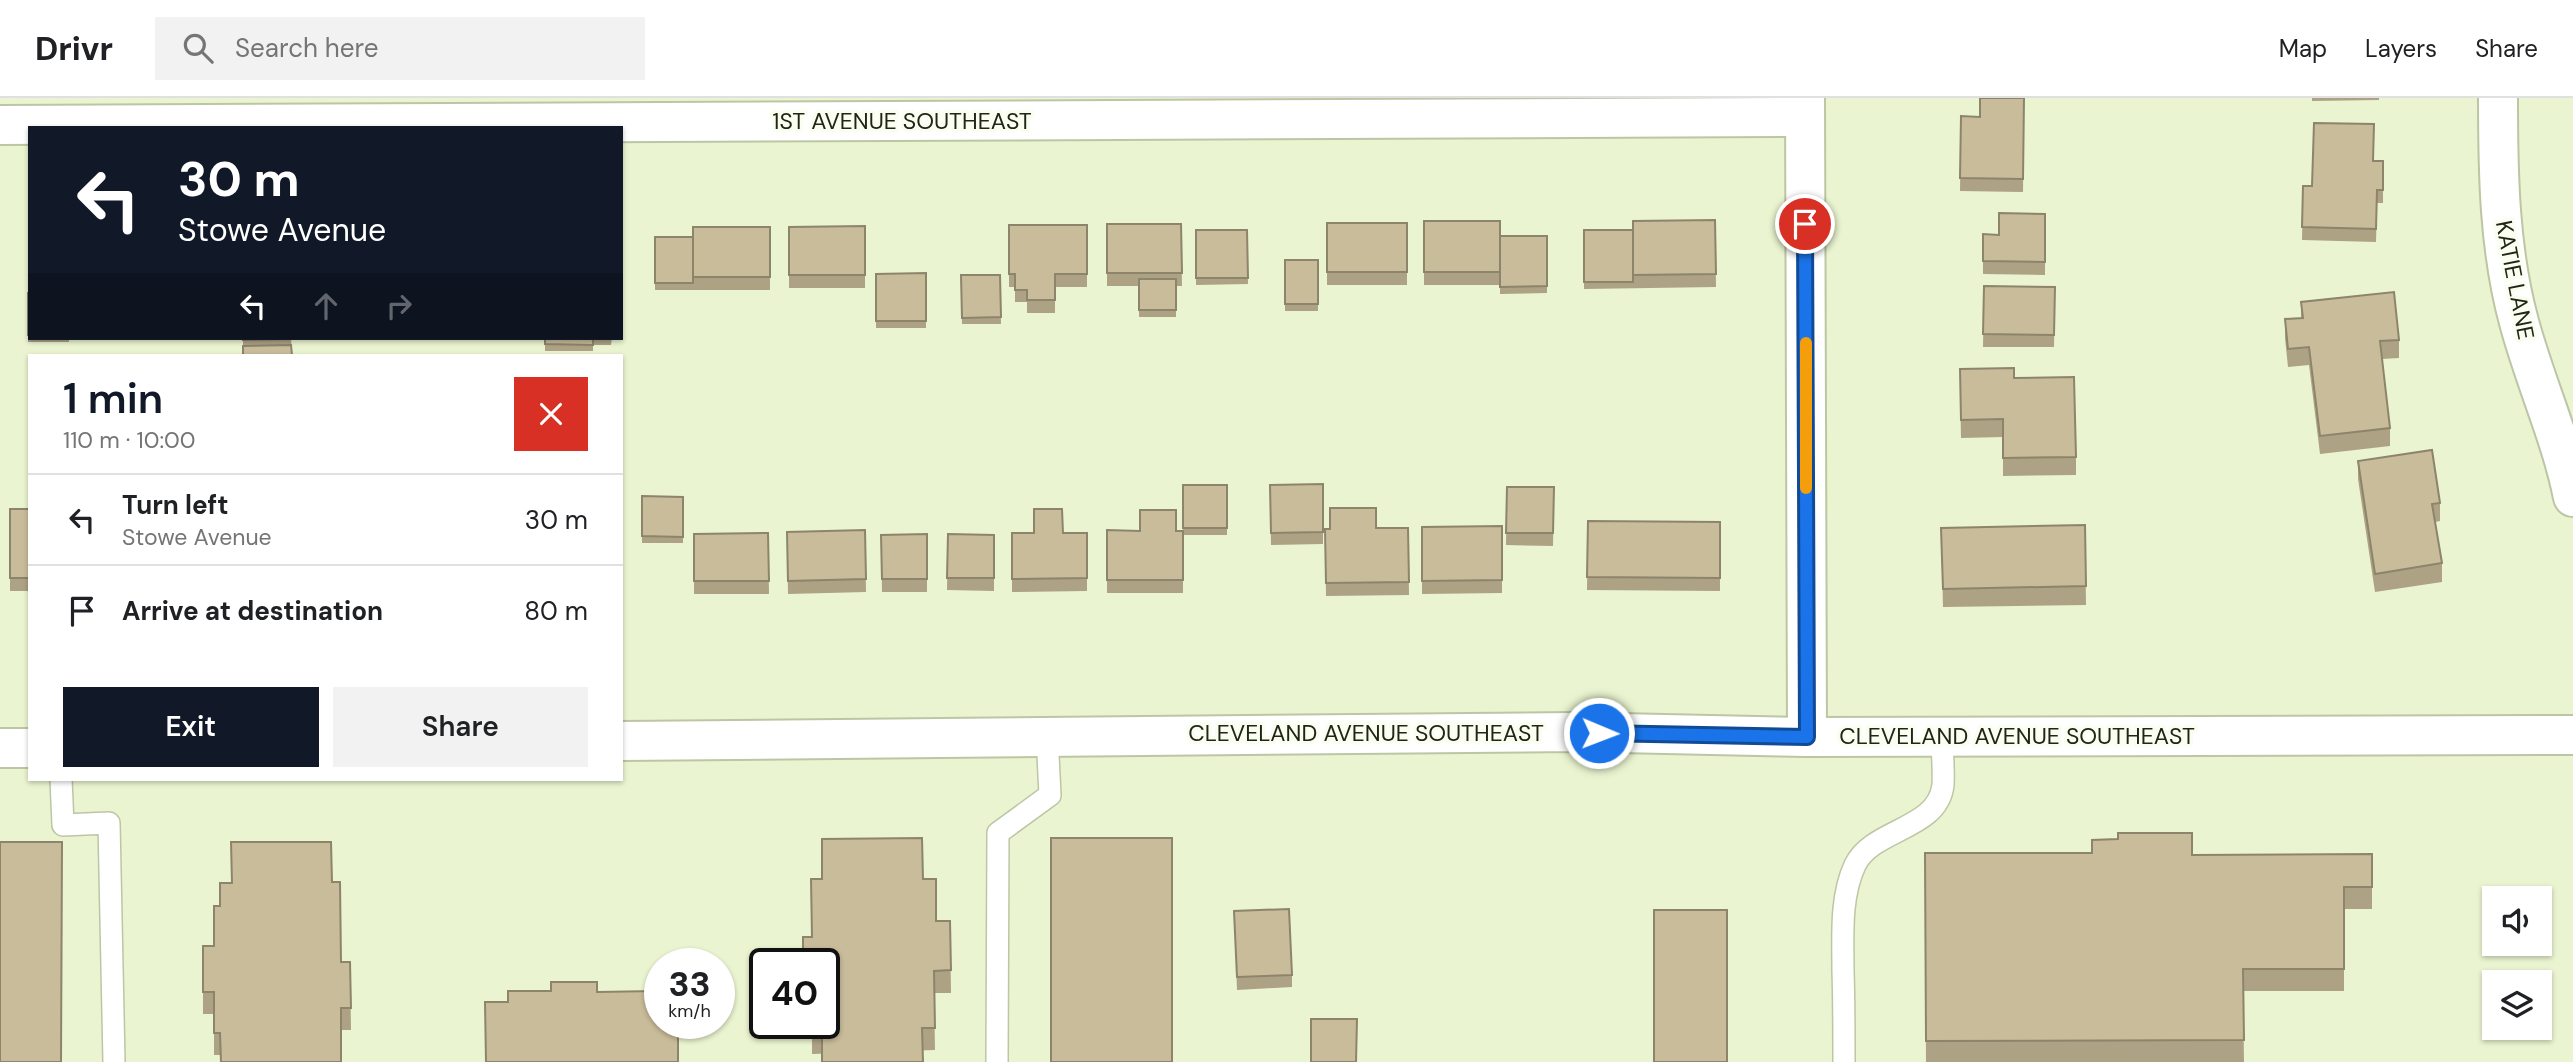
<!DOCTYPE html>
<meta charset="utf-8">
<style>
body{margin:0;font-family:"DM Sans",sans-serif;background:#f2f2f2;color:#202124;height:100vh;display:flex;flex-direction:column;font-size:26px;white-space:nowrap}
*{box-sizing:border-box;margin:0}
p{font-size:23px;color:#757577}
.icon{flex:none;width:38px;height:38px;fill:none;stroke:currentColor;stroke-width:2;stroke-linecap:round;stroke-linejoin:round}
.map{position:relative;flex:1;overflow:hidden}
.side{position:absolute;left:28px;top:256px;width:595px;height:427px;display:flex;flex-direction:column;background:#fff;border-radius:0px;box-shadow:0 2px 5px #0004}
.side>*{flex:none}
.banner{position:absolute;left:28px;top:28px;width:595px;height:214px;border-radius:0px;box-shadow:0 2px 5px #0004;background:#111827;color:#fff;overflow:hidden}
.fabs{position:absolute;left:2482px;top:788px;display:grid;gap:14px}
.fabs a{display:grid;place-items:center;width:70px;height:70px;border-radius:0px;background:#fff;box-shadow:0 2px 5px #0004;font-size:35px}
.speed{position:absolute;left:644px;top:850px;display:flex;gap:14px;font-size:35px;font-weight:700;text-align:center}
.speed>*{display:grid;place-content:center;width:91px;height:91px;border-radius:50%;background:#fff;box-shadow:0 2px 5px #0004;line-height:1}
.speed small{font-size:18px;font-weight:400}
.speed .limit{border:4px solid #111;border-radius:10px;background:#fff;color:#111}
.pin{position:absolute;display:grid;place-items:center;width:60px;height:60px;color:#fff;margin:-30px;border:4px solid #fff;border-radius:50%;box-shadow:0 2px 7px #0007}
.me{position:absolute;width:77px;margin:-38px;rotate:91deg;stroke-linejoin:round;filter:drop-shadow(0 0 5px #0008)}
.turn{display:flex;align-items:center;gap:24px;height:147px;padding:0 35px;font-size:32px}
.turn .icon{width:91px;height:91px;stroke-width:2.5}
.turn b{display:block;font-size:49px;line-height:60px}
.lanes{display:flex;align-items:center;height:66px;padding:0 35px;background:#0003;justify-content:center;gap:35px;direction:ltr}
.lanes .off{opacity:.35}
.round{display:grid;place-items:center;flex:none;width:74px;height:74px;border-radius:0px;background:#f2f2f2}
.overview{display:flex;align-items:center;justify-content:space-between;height:119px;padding:0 35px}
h1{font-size:42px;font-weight:600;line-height:52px;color:#111827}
.primary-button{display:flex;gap:14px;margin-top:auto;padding:14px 35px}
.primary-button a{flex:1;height:80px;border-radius:0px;background:#111827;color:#fff;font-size:28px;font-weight:600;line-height:80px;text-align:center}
.primary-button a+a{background:#f2f2f2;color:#202124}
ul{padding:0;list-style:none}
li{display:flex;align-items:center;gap:21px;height:91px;padding:0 35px;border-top:2px solid #e0e0e0}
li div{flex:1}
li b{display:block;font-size:26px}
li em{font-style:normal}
header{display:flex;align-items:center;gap:42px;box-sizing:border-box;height:98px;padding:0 35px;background:#fff;border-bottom:2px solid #e0e0e0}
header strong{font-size:33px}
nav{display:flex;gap:38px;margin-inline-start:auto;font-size:24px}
.search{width:490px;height:63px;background:#f2f2f2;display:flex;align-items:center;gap:18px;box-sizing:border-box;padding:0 24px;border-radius:0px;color:#757577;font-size:26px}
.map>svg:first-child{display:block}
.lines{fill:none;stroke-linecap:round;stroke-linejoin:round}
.service-casing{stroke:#bcc6a4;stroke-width:24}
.minor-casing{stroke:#bcc6a4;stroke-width:42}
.tertiary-casing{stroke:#bcc6a4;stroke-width:42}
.service{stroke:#fff;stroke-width:21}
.minor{stroke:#fff;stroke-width:38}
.tertiary{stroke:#fff;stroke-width:38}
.wall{fill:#ada284}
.building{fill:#c9bc9a;stroke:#8d846c;stroke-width:2}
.route-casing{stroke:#114b97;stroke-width:18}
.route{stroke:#1a73e8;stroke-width:12}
.slow{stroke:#f59e0b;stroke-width:12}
.labels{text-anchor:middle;stroke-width:7;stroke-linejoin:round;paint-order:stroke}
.street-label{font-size:23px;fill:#212417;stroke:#fafef0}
</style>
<header>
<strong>Drivr</strong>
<div class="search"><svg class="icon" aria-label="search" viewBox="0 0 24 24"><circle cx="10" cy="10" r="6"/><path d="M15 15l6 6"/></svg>Search here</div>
<nav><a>Map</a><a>Layers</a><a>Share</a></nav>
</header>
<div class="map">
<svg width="2573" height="964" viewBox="0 0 2573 964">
<rect width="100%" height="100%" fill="#eaf4d0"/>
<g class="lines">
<defs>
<g id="service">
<path d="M 61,681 L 63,727 L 109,725 L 114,964"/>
<path d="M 997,964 L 998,735 L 1050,697 L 1047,637"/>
<path d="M 1844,964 C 1844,934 1844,903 1843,873 C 1843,838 1840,799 1855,767 C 1873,730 1938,732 1943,687 C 1944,671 1942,654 1942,639"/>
</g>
<g id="minor">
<path d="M 2498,0 C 2498,75 2499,151 2519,224 C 2535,284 2561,339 2573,399"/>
<path d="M 0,27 L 1805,19"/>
</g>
<g id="tertiary">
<path d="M 1805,0 L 1807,639"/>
<path d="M 621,643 L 1573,634 L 1807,639 L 2573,637"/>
<path d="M 0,650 L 30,650"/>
</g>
</defs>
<use href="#service" class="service-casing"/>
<use href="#minor" class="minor-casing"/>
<use href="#tertiary" class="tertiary-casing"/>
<use href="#service" class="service"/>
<use href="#minor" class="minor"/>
<use href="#tertiary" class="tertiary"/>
</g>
<g class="wall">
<path d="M 2024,0 L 2023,94 L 1960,93 L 1961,18 L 1980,19 Z"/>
<path d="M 2312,0 L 2379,0 L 2379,2 L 2312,3 Z"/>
<path d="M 2373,63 L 2383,63 L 2383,105 L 2377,105 L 2376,144 L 2302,142 L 2303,88 L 2312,88 Z"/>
<path d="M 2045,116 L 2045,177 L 1983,176 L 1983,136 L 1999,137 Z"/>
<path d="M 1715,122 L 1716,189 L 1584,191 L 1584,132 L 1633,132 Z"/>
<path d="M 1424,123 L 1500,138 L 1547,138 L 1547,195 L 1500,196 L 1500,187 L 1424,187 Z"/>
<rect x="1327" y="125" width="80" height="62"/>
<path d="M 1107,126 L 1181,126 L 1182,188 L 1176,188 L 1176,219 L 1139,219 L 1139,188 L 1107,188 Z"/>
<path d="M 1009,127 L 1087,127 L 1087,189 L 1055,189 L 1055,215 L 1027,215 L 1027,204 L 1015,204 L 1015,189 L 1009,189 Z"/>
<path d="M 865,128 L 865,190 L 789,190 L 789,129 Z"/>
<path d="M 770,129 L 770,192 L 655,192 L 655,139 L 693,139 Z"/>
<path d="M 1196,132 L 1247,132 L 1248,186 L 1196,187 Z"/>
<rect x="1285" y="162" width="33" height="51"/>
<path d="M 926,175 L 926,230 L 876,230 L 876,176 Z"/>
<path d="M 961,177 L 1000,177 L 1001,226 L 962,226 Z"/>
<path d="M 1984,188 L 2055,189 L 2054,249 L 1983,249 Z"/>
<path d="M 28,195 L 30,195 L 30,240 L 69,240 L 69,244 L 28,244 Z"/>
<path d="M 2301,204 L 2399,242 L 2399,260 L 2382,261 L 2390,330 L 2390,348 L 2320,356 L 2309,267 L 2288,269 L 2285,240 L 2285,221 L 2301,220 Z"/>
<path d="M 243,240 L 291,240 L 292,257 L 243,257 Z"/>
<path d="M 545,240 L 612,240 L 611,247 L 593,247 L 593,253 L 545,253 Z"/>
<path d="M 2014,280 L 2076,359 L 2076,377 L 2003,378 L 2003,339 L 1961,340 L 1960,289 Z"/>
<path d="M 2358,363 L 2440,405 L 2440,423 L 2435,424 L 2442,465 L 2442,484 L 2375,494 L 2358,381 Z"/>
<path d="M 1323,386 L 1323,446 L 1271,447 L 1270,387 Z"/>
<path d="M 1183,387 L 1227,387 L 1227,437 L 1183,437 L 1183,495 L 1107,495 L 1107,432 L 1183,433 Z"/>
<path d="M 1507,389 L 1554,389 L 1553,448 L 1506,447 Z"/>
<path d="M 642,398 L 683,399 L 683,445 L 642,445 Z"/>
<rect x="10" y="411" width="20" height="82"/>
<path d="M 1588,423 L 1720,424 L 1720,493 L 1587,492 Z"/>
<path d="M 2085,427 L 2086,507 L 1943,509 L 1941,430 Z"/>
<path d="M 1502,428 L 1502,495 L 1422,496 L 1422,429 Z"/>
<path d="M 1408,430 L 1409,497 L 1326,498 L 1325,431 Z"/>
<path d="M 865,432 L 866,494 L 788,496 L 787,434 Z"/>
<path d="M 768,435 L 769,496 L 694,496 L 694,436 Z"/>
<path d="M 1012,435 L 1087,435 L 1087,493 L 1012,494 Z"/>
<path d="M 927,436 L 927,494 L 882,494 L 881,437 Z"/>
<path d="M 948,436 L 994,437 L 994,493 L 947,492 Z"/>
<path d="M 1925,755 L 2192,757 L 2372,756 L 2372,811 L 2344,811 L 2344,893 L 2243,893 L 2244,964 L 1926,964 Z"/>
<path d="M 923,781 L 936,823 L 950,823 L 951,895 L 934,895 L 935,952 L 812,956 L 812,839 Z"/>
<path d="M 332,784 L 341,864 L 350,864 L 351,932 L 341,932 L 220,957 L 214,957 L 214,916 L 203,916 L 203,848 L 214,848 L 220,808 Z"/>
<path d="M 1234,813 L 1292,877 L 1292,889 L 1237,892 Z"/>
</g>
<g class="building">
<path d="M 1980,0 L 2024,0 L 2023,81 L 1960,80 L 1961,18 L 1980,19 Z"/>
<path d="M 2314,25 L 2374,26 L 2373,63 L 2383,63 L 2383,92 L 2377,92 L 2376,131 L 2302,129 L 2303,88 L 2312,88 Z"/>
<path d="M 1999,115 L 2045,116 L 2045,164 L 1983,163 L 1983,136 L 1999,137 Z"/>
<path d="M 1715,122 L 1716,176 L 1633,177 L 1633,123 Z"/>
<rect x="1424" y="123" width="76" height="51"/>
<rect x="1327" y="125" width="80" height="49"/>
<path d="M 1107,126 L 1181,126 L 1182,175 L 1107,175 Z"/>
<path d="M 1009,127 L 1087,127 L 1087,176 L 1055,176 L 1055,202 L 1027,202 L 1027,192 L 1015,192 L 1015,176 L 1009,176 Z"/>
<path d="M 865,128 L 865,177 L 789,177 L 789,129 Z"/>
<rect x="693" y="129" width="77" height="50"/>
<path d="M 1196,132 L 1247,132 L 1248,180 L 1196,180 Z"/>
<rect x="1584" y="132" width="49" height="52"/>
<path d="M 1500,138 L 1547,138 L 1547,188 L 1500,189 Z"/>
<rect x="655" y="139" width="38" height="46"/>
<rect x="1285" y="162" width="33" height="44"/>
<path d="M 926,175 L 926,223 L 876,223 L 876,176 Z"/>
<path d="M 961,177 L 1000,177 L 1001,219 L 962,220 Z"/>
<rect x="1139" y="181" width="37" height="31"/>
<path d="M 1984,188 L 2055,189 L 2054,237 L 1983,236 Z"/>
<path d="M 2394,194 L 2399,242 L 2380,243 L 2390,330 L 2320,338 L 2309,249 L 2288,251 L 2285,221 L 2303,220 L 2301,204 Z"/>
<rect x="28" y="195" width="2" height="42"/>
<path d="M 243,240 L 291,240 L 291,241 L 243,242 Z"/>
<path d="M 545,240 L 611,240 L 611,241 L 593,241 L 593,247 L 545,246 Z"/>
<path d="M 291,247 L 292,257 L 243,257 L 243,248 Z"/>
<path d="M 2014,270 L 2014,280 L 2074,279 L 2076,359 L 2003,360 L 2003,321 L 1961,322 L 1960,271 Z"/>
<path d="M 2432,352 L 2440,405 L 2432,406 L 2442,465 L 2375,476 L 2358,363 Z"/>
<path d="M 1323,386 L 1323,434 L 1271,435 L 1270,387 Z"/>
<rect x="1183" y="387" width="44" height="43"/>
<path d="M 1507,389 L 1554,389 L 1553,435 L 1506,435 Z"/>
<path d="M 642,398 L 683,399 L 683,439 L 642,438 Z"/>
<path d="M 1330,410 L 1376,410 L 1376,430 L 1408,430 L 1409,484 L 1326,485 L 1325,431 L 1330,431 Z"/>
<rect x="10" y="411" width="20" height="69"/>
<path d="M 1034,411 L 1062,411 L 1063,435 L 1087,435 L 1087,480 L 1012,481 L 1012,435 L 1034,435 Z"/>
<path d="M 1140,412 L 1176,412 L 1176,433 L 1183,433 L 1183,482 L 1107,482 L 1107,432 L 1140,433 Z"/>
<path d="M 1588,423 L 1720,424 L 1720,480 L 1587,479 Z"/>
<path d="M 2085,427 L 2086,488 L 1943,491 L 1941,430 Z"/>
<path d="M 1502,428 L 1502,482 L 1422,483 L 1422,429 Z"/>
<path d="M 865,432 L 866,481 L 788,483 L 787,434 Z"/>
<path d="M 768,435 L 769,483 L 694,483 L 694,436 Z"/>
<path d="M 927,436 L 927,481 L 882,481 L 881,437 Z"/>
<path d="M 948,436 L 994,437 L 994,480 L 947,480 Z"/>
<path d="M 2118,735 L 2192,735 L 2192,757 L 2372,756 L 2372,789 L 2344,789 L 2344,871 L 2243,871 L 2244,942 L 1926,943 L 1925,755 L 2092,755 L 2092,742 L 2118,741 Z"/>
<path d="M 922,740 L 923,781 L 936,781 L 936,823 L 950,823 L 951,872 L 934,873 L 935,930 L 922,930 L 923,964 L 822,964 L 822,934 L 812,934 L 812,926 L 824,926 L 824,866 L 803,866 L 803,839 L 812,839 L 811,781 L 822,781 L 822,741 Z"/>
<rect x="1051" y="740" width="121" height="224"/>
<path d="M 0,744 L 62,744 L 61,964 L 0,964 Z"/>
<path d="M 231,744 L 331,744 L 332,784 L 340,784 L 341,864 L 350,864 L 351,910 L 341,910 L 341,964 L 221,964 L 220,935 L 214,935 L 214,894 L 203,894 L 203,848 L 214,848 L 214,808 L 220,808 L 220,785 L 232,785 Z"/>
<path d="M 1289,811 L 1292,877 L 1237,879 L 1234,813 Z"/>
<rect x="1654" y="812" width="73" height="152"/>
<path d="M 551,884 L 597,884 L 597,894 L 656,893 L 656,901 L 660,901 L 660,926 L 678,926 L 678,964 L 486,964 L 485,904 L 508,904 L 508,893 L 551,893 Z"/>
<path d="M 1311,921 L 1357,921 L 1356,964 L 1311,964 Z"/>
</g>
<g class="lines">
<defs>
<path id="route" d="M 1599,635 L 1807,639 L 1805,126"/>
</defs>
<use href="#route" class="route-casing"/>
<use href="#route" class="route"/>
<path class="slow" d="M 1806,245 L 1806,390"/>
</g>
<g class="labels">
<g class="street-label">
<text x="902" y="31">1ST AVENUE SOUTHEAST</text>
<text transform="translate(2515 182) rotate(79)" y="8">KATIE LANE</text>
<text x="1366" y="643">CLEVELAND AVENUE SOUTHEAST</text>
<text x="2017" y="646">CLEVELAND AVENUE SOUTHEAST</text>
</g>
</g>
</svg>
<div class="fabs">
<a><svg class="icon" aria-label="sound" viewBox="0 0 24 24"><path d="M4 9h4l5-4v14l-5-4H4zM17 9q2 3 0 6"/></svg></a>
<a><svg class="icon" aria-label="layers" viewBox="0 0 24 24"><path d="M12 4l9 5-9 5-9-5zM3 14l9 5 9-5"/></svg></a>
</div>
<div class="speed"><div>33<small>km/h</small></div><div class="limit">40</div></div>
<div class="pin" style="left:1805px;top:126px;background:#d93025"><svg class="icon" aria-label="arrive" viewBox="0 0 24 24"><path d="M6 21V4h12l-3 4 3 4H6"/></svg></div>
<svg class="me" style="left:1599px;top:635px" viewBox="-20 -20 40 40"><circle r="17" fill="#1a73e8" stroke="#fff" stroke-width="3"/><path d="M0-11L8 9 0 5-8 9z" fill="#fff"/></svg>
<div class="banner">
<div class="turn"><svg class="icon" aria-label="left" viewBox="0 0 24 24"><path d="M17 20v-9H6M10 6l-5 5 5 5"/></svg><div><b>30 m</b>Stowe Avenue</div></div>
<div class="lanes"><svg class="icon" aria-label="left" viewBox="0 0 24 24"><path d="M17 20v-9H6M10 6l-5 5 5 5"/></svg><svg class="icon off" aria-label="ahead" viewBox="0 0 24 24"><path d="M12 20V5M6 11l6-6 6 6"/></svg><svg class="icon off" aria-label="right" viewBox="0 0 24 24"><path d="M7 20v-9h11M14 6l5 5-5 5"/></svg></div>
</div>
<section class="side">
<div class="overview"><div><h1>1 min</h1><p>110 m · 10:00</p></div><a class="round" style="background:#d93025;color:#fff"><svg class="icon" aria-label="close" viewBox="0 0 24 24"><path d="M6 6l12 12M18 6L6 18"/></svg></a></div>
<ul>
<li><svg class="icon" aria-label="left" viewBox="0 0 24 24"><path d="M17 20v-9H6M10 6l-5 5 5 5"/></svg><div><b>Turn left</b><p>Stowe Avenue</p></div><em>30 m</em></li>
<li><svg class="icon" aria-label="arrive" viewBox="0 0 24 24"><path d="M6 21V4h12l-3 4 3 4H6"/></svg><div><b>Arrive at destination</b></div><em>80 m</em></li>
</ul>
<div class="primary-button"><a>Exit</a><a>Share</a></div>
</section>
</div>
